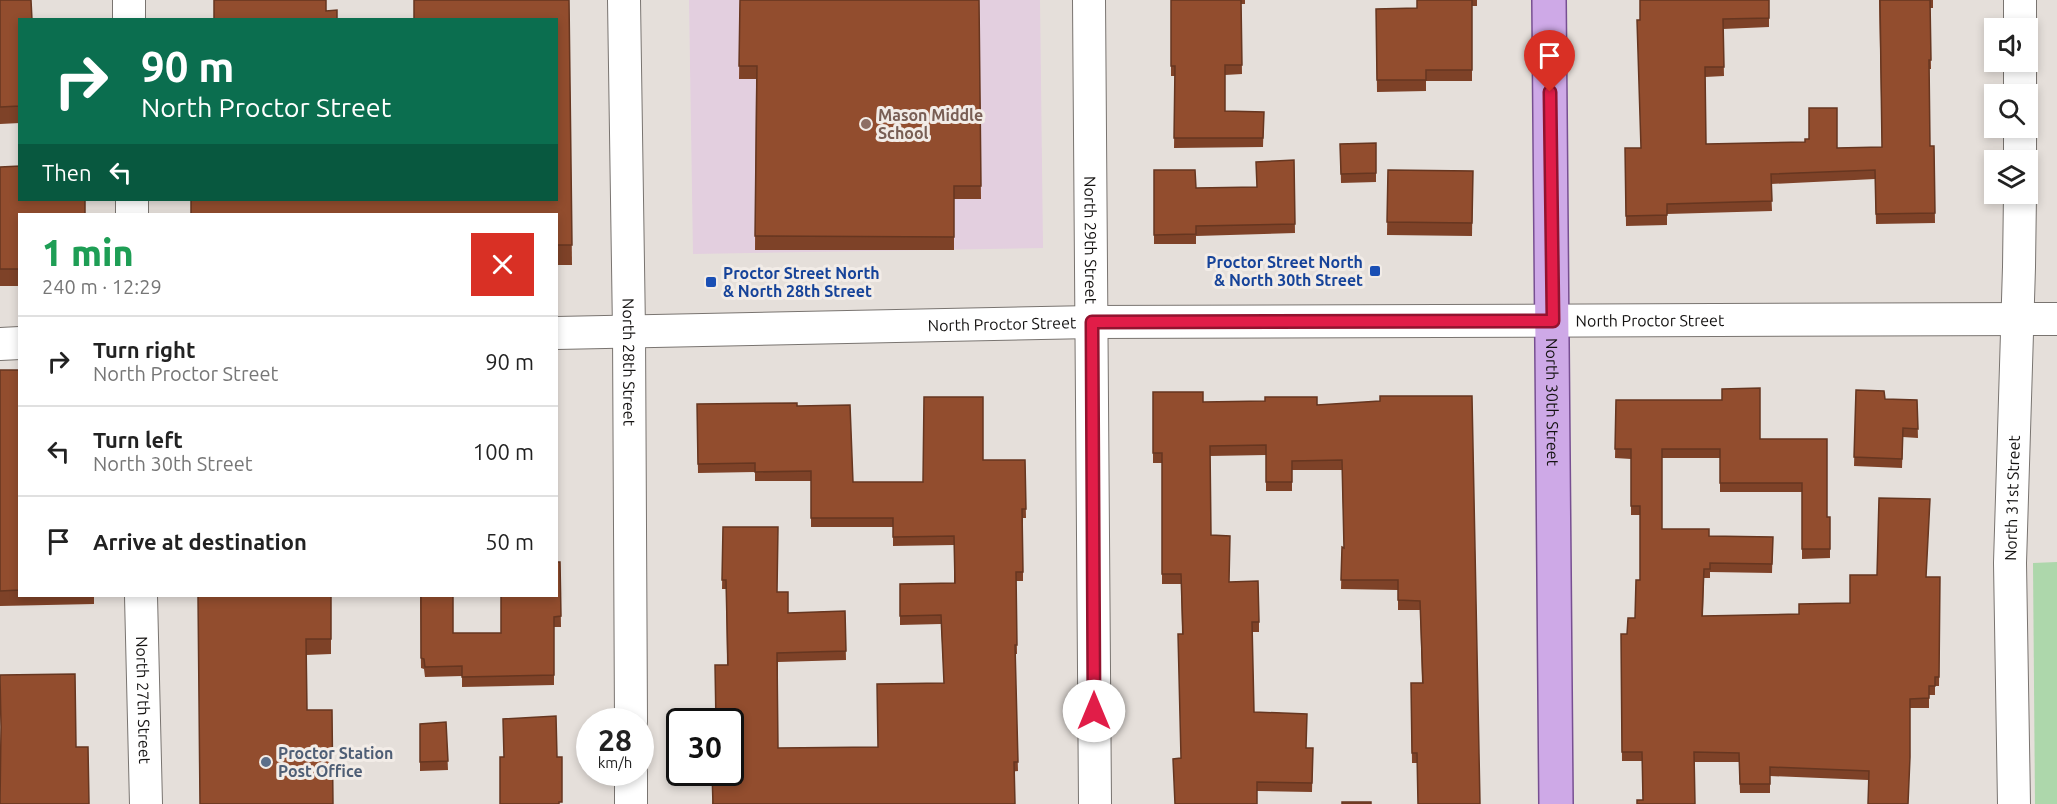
<!DOCTYPE html>
<meta charset="utf-8">
<style>
body{margin:0;font-family:Ubuntu,sans-serif;background:#f6f6f6;color:#222;height:100vh;display:flex;flex-direction:column;font-size:22px;white-space:nowrap}
*{box-sizing:border-box;margin:0}
p{font-size:20px;color:#767676}
.icon{flex:none;width:33px;height:33px;fill:none;stroke:currentColor;stroke-width:2;stroke-linecap:round;stroke-linejoin:round}
.map{position:relative;flex:1;overflow:hidden}
.drawer{position:absolute;left:18px;top:213px;width:540px;height:384px;display:flex;flex-direction:column;background:#fff;border-radius:0px;box-shadow:0 3px 9px #0003}
.drawer>*{flex:none}
.banner{position:absolute;left:18px;top:18px;width:540px;height:183px;border-radius:0px;box-shadow:0 3px 9px #0003;background:#0b6e4f;color:#fff;overflow:hidden}
.controls{position:absolute;left:1984px;top:18px;display:grid;gap:12px}
.controls a{display:grid;place-items:center;width:54px;height:54px;border-radius:0px;background:#fff;box-shadow:0 3px 9px #0003;font-size:30px}
.speed{position:absolute;left:576px;top:708px;display:flex;gap:12px;font-size:30px;font-weight:700;text-align:center}
.speed>*{display:grid;place-content:center;width:78px;height:78px;border-radius:50%;background:#fff;box-shadow:0 3px 9px #0003;line-height:1}
.speed small{font-size:15px;font-weight:400}
.speed .limit{border:3px solid #111;border-radius:9px;background:#fff;color:#111}
.pin{position:absolute;display:grid;place-items:center;width:51px;height:51px;color:#fff;margin:-62px -26px;border-radius:50% 50% 50% 0;rotate:-45deg;box-shadow:0 0 6px #0007}
.pin .icon{rotate:45deg}
.me{position:absolute;width:66px;margin:-33px;rotate:0deg;stroke-linejoin:round;filter:drop-shadow(0 0 4px #0008)}
.turn{display:flex;align-items:center;gap:21px;height:126px;padding:0 24px;font-size:27px}
.turn .icon{width:78px;height:78px;stroke-width:2.5}
.turn b{display:block;font-size:42px;line-height:51px}
.then{display:flex;align-items:center;height:57px;padding:0 24px;background:#0003;gap:12px;font-size:22px}
.round{display:grid;place-items:center;flex:none;width:63px;height:63px;border-radius:0px;background:#f6f6f6}
.headline{display:flex;align-items:center;justify-content:space-between;height:102px;padding:0 24px}
h1{font-size:36px;font-weight:800;line-height:45px;color:#1e9e55}
ul{padding:0;list-style:none}
li{display:flex;align-items:center;gap:18px;height:90px;padding:0 24px;border-top:2px solid #e0e0e0}
li div{flex:1}
li b{display:block;font-size:22px}
li em{font-style:normal}
.map>svg:first-child{display:block}
.education{fill:#e3cfdf}
.green{fill:#add7ab}
.lines{fill:none;stroke-linecap:round;stroke-linejoin:round}
.minor-casing{stroke:#797470;stroke-width:34}
.major-casing{stroke:#774f92;stroke-width:36}
.minor{stroke:#fff;stroke-width:32}
.major{stroke:#cea9e7;stroke-width:33}
.wall{fill:#7e4228}
.building{fill:#924d2e;stroke:#663620;stroke-width:1.5}
.route-casing{stroke:#92132f;stroke-width:15}
.route{stroke:#e11d48;stroke-width:10}
.education-dot{fill:#8d6e63;stroke:#f2ece7;stroke-width:2}
.transit-dot{fill:#1a4fb4;stroke:#f2ece7;stroke-width:2}
.service-dot{fill:#5c6f8a;stroke:#f2ece7;stroke-width:2}
.labels{text-anchor:middle;stroke-width:6;stroke-linejoin:round;paint-order:stroke}
.education-label{font-size:16px;font-weight:bold;fill:#785e54;stroke:#f2ece7;text-anchor:start}
.street-label{font-size:16px;fill:#141211;stroke:#f2ece7}
.transit-label{font-size:16px;font-weight:bold;fill:#164399;stroke:#f2ece7;text-anchor:end}
.service-label{font-size:16px;font-weight:bold;fill:#4e5e75;stroke:#f2ece7;text-anchor:start}
</style>
<div class="map">
<svg width="2057" height="804" viewBox="0 0 2057 804">
<rect width="100%" height="100%" fill="#e5dfda"/>
<path class="education" d="M 689,0 L 1040,0 L 1043,248 L 693,254 Z"/>
<path class="green" d="M 2057,562 L 2057,804 L 2035,804 L 2033,563 Z"/>
<g class="lines">
<defs>
<g id="minor">
<path d="M 129,0 L 129,20"/>
<path id="s1" d="M 624,0 L 629,331 L 631,722"/>
<path id="s2" d="M 1089,0 L 1095,804"/>
<path d="M 2020,28 L 2020,0"/>
<path d="M 2020,94 L 2020,62"/>
<path d="M 2020,160 L 2020,128"/>
<path d="M 132,200 L 132,214"/>
<path id="s3" d="M 556,333 L 1092,322 L 2057,319"/>
<path d="M 0,344 L 20,343"/>
<path id="s4" d="M 141,596 L 146,804"/>
<path d="M 631,772 L 631,804"/>
<path id="s5" d="M 2014,804 L 2010,563 L 2019,267 L 2020,194"/>
</g>
<g id="major">
<path id="s6" d="M 1549,0 L 1556,804"/>
</g>
</defs>
<use href="#minor" class="minor-casing"/>
<use href="#major" class="major-casing"/>
<use href="#minor" class="minor"/>
<use href="#major" class="major"/>
</g>
<g class="wall">
<path d="M 0,0 L 20,20 L 20,123 L 0,124 Z"/>
<path d="M 569,0 L 572,265 L 556,265 L 556,200 Z"/>
<path d="M 740,0 L 979,0 L 981,199 L 954,199 L 954,250 L 755,250 L 756,79 L 739,79 Z"/>
<path d="M 1171,0 L 1245,0 L 1245,4 L 1241,4 L 1242,74 L 1225,75 L 1225,111 L 1264,112 L 1263,147 L 1174,148 L 1175,76 L 1171,76 Z"/>
<path d="M 1417,0 L 1477,0 L 1477,6 L 1472,6 L 1472,81 L 1426,81 L 1426,91 L 1377,92 L 1376,9 L 1417,8 Z"/>
<path d="M 1769,0 L 1769,27 L 1723,29 L 1724,76 L 1705,77 L 1706,144 L 1837,148 L 1882,147 L 1879,0 L 1933,0 L 1933,8 L 1930,8 L 1931,69 L 1929,69 L 1930,146 L 1934,146 L 1935,223 L 1876,224 L 1875,179 L 1771,184 L 1772,211 L 1667,214 L 1667,225 L 1626,226 L 1625,148 L 1641,148 L 1640,20 Z"/>
<path d="M 1376,143 L 1376,182 L 1341,183 L 1340,144 Z"/>
<path d="M 1294,160 L 1295,233 L 1196,236 L 1196,244 L 1154,244 L 1154,170 L 1196,188 L 1257,187 Z"/>
<path d="M 0,167 L 20,214 L 20,286 L 0,286 Z"/>
<path d="M 1388,170 L 1473,171 L 1472,236 L 1387,235 Z"/>
<path d="M 0,370 L 20,370 L 20,596 L 94,596 L 94,604 L 0,606 Z"/>
<path d="M 1856,390 L 1885,399 L 1917,400 L 1918,438 L 1903,437 L 1902,468 L 1854,466 Z"/>
<path d="M 1153,392 L 1203,402 L 1317,405 L 1472,396 L 1417,763 L 1412,763 L 1411,683 L 1422,683 L 1420,610 L 1398,610 L 1398,590 L 1341,589 L 1342,547 L 1344,548 L 1342,470 L 1292,470 L 1292,491 L 1266,491 L 1266,455 L 1210,456 L 1211,535 L 1229,582 L 1259,622 L 1259,632 L 1252,632 L 1254,712 L 1306,748 L 1313,748 L 1312,792 L 1257,791 L 1181,758 L 1182,634 L 1181,584 L 1162,584 L 1162,463 L 1153,463 Z"/>
<path d="M 1616,400 L 1760,439 L 1827,439 L 1827,517 L 1830,517 L 1830,558 L 1802,559 L 1802,492 L 1720,492 L 1720,458 L 1662,458 L 1662,529 L 1709,536 L 1773,537 L 1772,573 L 1710,572 L 1710,578 L 1704,578 L 1703,616 L 1799,614 L 1850,603 L 1927,577 L 1940,577 L 1939,686 L 1935,686 L 1935,695 L 1929,695 L 1929,708 L 1910,708 L 1868,780 L 1770,776 L 1770,793 L 1740,793 L 1739,762 L 1695,762 L 1643,800 L 1642,761 L 1622,761 L 1621,634 L 1627,634 L 1635,618 L 1640,580 L 1640,515 L 1631,515 L 1631,459 L 1615,458 Z"/>
<path d="M 697,404 L 797,406 L 853,482 L 923,482 L 983,460 L 1025,460 L 1026,518 L 1023,518 L 1023,581 L 1016,581 L 1017,654 L 1015,654 L 1018,771 L 712,804 L 727,665 L 726,589 L 722,589 L 723,527 L 777,592 L 788,613 L 845,611 L 846,660 L 778,662 L 778,748 L 878,747 L 944,683 L 941,624 L 900,625 L 900,584 L 954,583 L 954,545 L 893,546 L 893,527 L 811,527 L 811,481 L 755,481 L 755,472 L 698,473 Z"/>
<path d="M 560,562 L 561,627 L 554,627 L 554,685 L 462,687 L 462,676 L 425,677 L 424,669 L 421,668 L 420,596 L 453,633 L 501,633 Z"/>
<path d="M 198,596 L 331,596 L 331,654 L 306,655 L 307,710 L 333,804 Z"/>
<path d="M 446,722 L 448,770 L 420,771 L 420,724 Z"/>
</g>
<g class="building">
<path d="M 0,0 L 31,0 L 32,20 L 20,20 L 20,106 L 0,107 Z"/>
<path d="M 214,0 L 326,0 L 326,11 L 337,10 L 337,20 L 214,20 Z"/>
<path d="M 414,0 L 569,0 L 572,245 L 556,245 L 556,214 L 191,214 L 191,200 L 556,200 L 556,20 L 414,20 Z"/>
<path d="M 740,0 L 979,0 L 981,186 L 954,186 L 954,237 L 755,236 L 757,66 L 739,66 Z"/>
<path d="M 1171,0 L 1241,0 L 1242,65 L 1225,65 L 1225,111 L 1264,112 L 1263,138 L 1174,138 L 1175,66 L 1171,66 Z"/>
<path d="M 1417,0 L 1472,0 L 1472,70 L 1426,70 L 1426,80 L 1377,80 L 1376,9 L 1417,8 Z"/>
<path d="M 1640,0 L 1769,0 L 1769,18 L 1723,19 L 1724,67 L 1705,67 L 1706,144 L 1805,142 L 1805,139 L 1809,139 L 1809,108 L 1837,108 L 1837,148 L 1882,147 L 1880,0 L 1930,0 L 1931,60 L 1929,60 L 1930,146 L 1934,146 L 1935,213 L 1876,214 L 1875,170 L 1771,174 L 1772,201 L 1667,204 L 1667,215 L 1626,216 L 1625,148 L 1641,148 L 1637,20 L 1640,20 Z"/>
<path d="M 1376,143 L 1376,173 L 1341,174 L 1340,144 Z"/>
<path d="M 1294,160 L 1295,224 L 1196,226 L 1196,234 L 1154,235 L 1154,170 L 1195,170 L 1196,188 L 1257,187 L 1256,162 Z"/>
<path d="M 20,166 L 20,200 L 85,200 L 85,214 L 20,214 L 20,269 L 0,269 L 0,167 Z"/>
<path d="M 1388,170 L 1473,171 L 1472,223 L 1387,222 Z"/>
<path d="M 0,370 L 20,370 L 20,590 L 0,591 Z"/>
<path d="M 1760,388 L 1760,439 L 1827,439 L 1827,517 L 1830,517 L 1830,549 L 1802,549 L 1802,483 L 1720,483 L 1720,449 L 1662,449 L 1662,529 L 1709,529 L 1709,536 L 1773,537 L 1772,564 L 1710,563 L 1710,569 L 1704,569 L 1702,616 L 1799,614 L 1799,604 L 1850,603 L 1850,575 L 1877,575 L 1879,498 L 1930,499 L 1926,577 L 1940,577 L 1939,677 L 1935,677 L 1935,686 L 1929,686 L 1929,698 L 1910,699 L 1910,757 L 1908,804 L 1868,804 L 1869,771 L 1770,767 L 1770,784 L 1740,784 L 1739,753 L 1694,752 L 1695,804 L 1637,804 L 1637,800 L 1643,800 L 1642,752 L 1622,752 L 1621,634 L 1627,634 L 1628,618 L 1635,618 L 1636,580 L 1640,580 L 1640,506 L 1631,506 L 1631,449 L 1615,449 L 1616,400 L 1722,400 L 1722,389 Z"/>
<path d="M 1856,390 L 1884,391 L 1885,399 L 1917,400 L 1918,429 L 1903,428 L 1902,459 L 1854,457 Z"/>
<path d="M 1153,392 L 1203,392 L 1203,402 L 1265,401 L 1265,397 L 1317,397 L 1317,405 L 1380,401 L 1380,396 L 1472,396 L 1480,804 L 1418,804 L 1417,753 L 1412,753 L 1411,683 L 1423,683 L 1420,601 L 1398,600 L 1398,580 L 1341,580 L 1342,547 L 1344,548 L 1342,460 L 1292,461 L 1292,482 L 1266,482 L 1266,445 L 1210,446 L 1211,535 L 1230,536 L 1229,582 L 1258,581 L 1259,622 L 1252,622 L 1254,712 L 1307,714 L 1306,748 L 1313,748 L 1312,783 L 1257,782 L 1257,804 L 1175,804 L 1173,759 L 1181,758 L 1178,634 L 1183,634 L 1181,574 L 1162,574 L 1162,453 L 1153,453 Z"/>
<path d="M 924,397 L 983,397 L 983,460 L 1025,460 L 1026,509 L 1022,509 L 1023,572 L 1016,572 L 1017,645 L 1015,645 L 1018,762 L 1014,762 L 1015,804 L 713,804 L 712,772 L 730,772 L 730,722 L 716,722 L 715,665 L 728,665 L 726,580 L 722,580 L 723,527 L 778,527 L 777,592 L 788,592 L 788,613 L 845,611 L 846,651 L 777,653 L 778,748 L 878,747 L 877,684 L 944,683 L 941,615 L 900,616 L 900,584 L 955,583 L 954,536 L 893,537 L 893,518 L 811,518 L 811,471 L 755,472 L 755,463 L 698,464 L 697,404 L 797,403 L 797,406 L 850,405 L 853,482 L 923,482 Z"/>
<path d="M 556,562 L 560,562 L 561,616 L 554,617 L 554,675 L 462,677 L 462,666 L 425,667 L 424,659 L 421,658 L 421,596 L 453,596 L 453,633 L 501,633 L 501,596 L 556,596 Z"/>
<path d="M 198,596 L 331,596 L 331,639 L 306,639 L 307,710 L 332,710 L 333,804 L 200,804 Z"/>
<path d="M 75,674 L 76,747 L 88,747 L 89,804 L 0,804 L 1,727 L 0,675 Z"/>
<path d="M 556,716 L 557,757 L 562,757 L 562,802 L 559,802 L 559,804 L 500,804 L 500,757 L 504,757 L 503,719 Z"/>
<path d="M 446,722 L 448,761 L 420,762 L 420,724 Z"/>
<rect x="1342" y="802" width="29" height="2"/>
</g>
<g class="lines">
<defs>
<path id="route" d="M 1094,711 L 1092,322 L 1553,321 L 1550,92"/>
</defs>
<use href="#route" class="route-casing"/>
<use href="#route" class="route"/>
</g>
<circle class="education-dot" cx="866" cy="124" r="6"/>
<g class="transit-dot">
<rect x="1369" y="265" width="12" height="12" rx="3"/>
<rect x="705" y="276" width="12" height="12" rx="3"/>
</g>
<circle class="service-dot" cx="266" cy="762" r="6"/>
<g class="labels">
<g class="education-label">
<text x="878" y="121">Mason Middle<tspan x="878" dy="18">School</tspan></text>
</g>
<g class="street-label">
<text dy="6" stroke="none"><textPath href="#s2" startOffset="240">North 29th Street</textPath></text>
<text dy="6" stroke="none"><textPath href="#s3" startOffset="1094">North Proctor Street</textPath></text>
<text dy="6" stroke="none"><textPath href="#s3" startOffset="446">North Proctor Street</textPath></text>
<text dy="6" stroke="none"><textPath href="#s1" startOffset="362">North 28th Street</textPath></text>
<text dy="6" stroke="none"><textPath href="#s6" startOffset="402">North 30th Street</textPath></text>
<text dy="6" stroke="none"><textPath href="#s5" startOffset="306">North 31st Street</textPath></text>
<text dy="6" stroke="none"><textPath href="#s4" startOffset="104">North 27th Street</textPath></text>
</g>
<g class="transit-label">
<text x="1363" y="268">Proctor Street North<tspan x="1363" dy="18">&amp; North 30th Street</tspan></text>
<text x="723" y="279" text-anchor="start">Proctor Street North<tspan x="723" dy="18">&amp; North 28th Street</tspan></text>
</g>
<g class="service-label">
<text x="278" y="759">Proctor Station<tspan x="278" dy="18">Post Office</tspan></text>
</g>
</g>
</svg>
<div class="controls">
<a><svg class="icon" aria-label="sound" viewBox="0 0 24 24"><path d="M4 9h4l5-4v14l-5-4H4zM17 9q2 3 0 6"/></svg></a>
<a><svg class="icon" aria-label="search" viewBox="0 0 24 24"><circle cx="10" cy="10" r="6"/><path d="M15 15l6 6"/></svg></a>
<a><svg class="icon" aria-label="layers" viewBox="0 0 24 24"><path d="M12 4l9 5-9 5-9-5zM3 14l9 5 9-5"/></svg></a>
</div>
<div class="speed"><div>28<small>km/h</small></div><div class="limit">30</div></div>
<div class="pin" style="left:1550px;top:92px;background:#d93025"><svg class="icon" aria-label="arrive" viewBox="0 0 24 24"><path d="M6 21V4h12l-3 4 3 4H6"/></svg></div>
<svg class="me" style="left:1094px;top:711px" viewBox="-20 -20 40 40"><circle r="19" fill="#fff"/><path d="M0-13L10 11 0 6-10 11z" fill="#e11d48"/></svg>
<div class="banner">
<div class="turn"><svg class="icon" aria-label="right" viewBox="0 0 24 24"><path d="M7 20v-9h11M14 6l5 5-5 5"/></svg><div><b>90 m</b>North Proctor Street</div></div>
<div class="then">Then<svg class="icon" aria-label="left" viewBox="0 0 24 24"><path d="M17 20v-9H6M10 6l-5 5 5 5"/></svg></div>
</div>
<section class="drawer">
<div class="headline"><div><h1>1 min</h1><p>240 m · 12:29</p></div><a class="round" style="background:#d93025;color:#fff"><svg class="icon" aria-label="close" viewBox="0 0 24 24"><path d="M6 6l12 12M18 6L6 18"/></svg></a></div>
<ul>
<li><svg class="icon" aria-label="right" viewBox="0 0 24 24"><path d="M7 20v-9h11M14 6l5 5-5 5"/></svg><div><b>Turn right</b><p>North Proctor Street</p></div><em>90 m</em></li>
<li><svg class="icon" aria-label="left" viewBox="0 0 24 24"><path d="M17 20v-9H6M10 6l-5 5 5 5"/></svg><div><b>Turn left</b><p>North 30th Street</p></div><em>100 m</em></li>
<li><svg class="icon" aria-label="arrive" viewBox="0 0 24 24"><path d="M6 21V4h12l-3 4 3 4H6"/></svg><div><b>Arrive at destination</b></div><em>50 m</em></li>
</ul>
</section>
</div>
